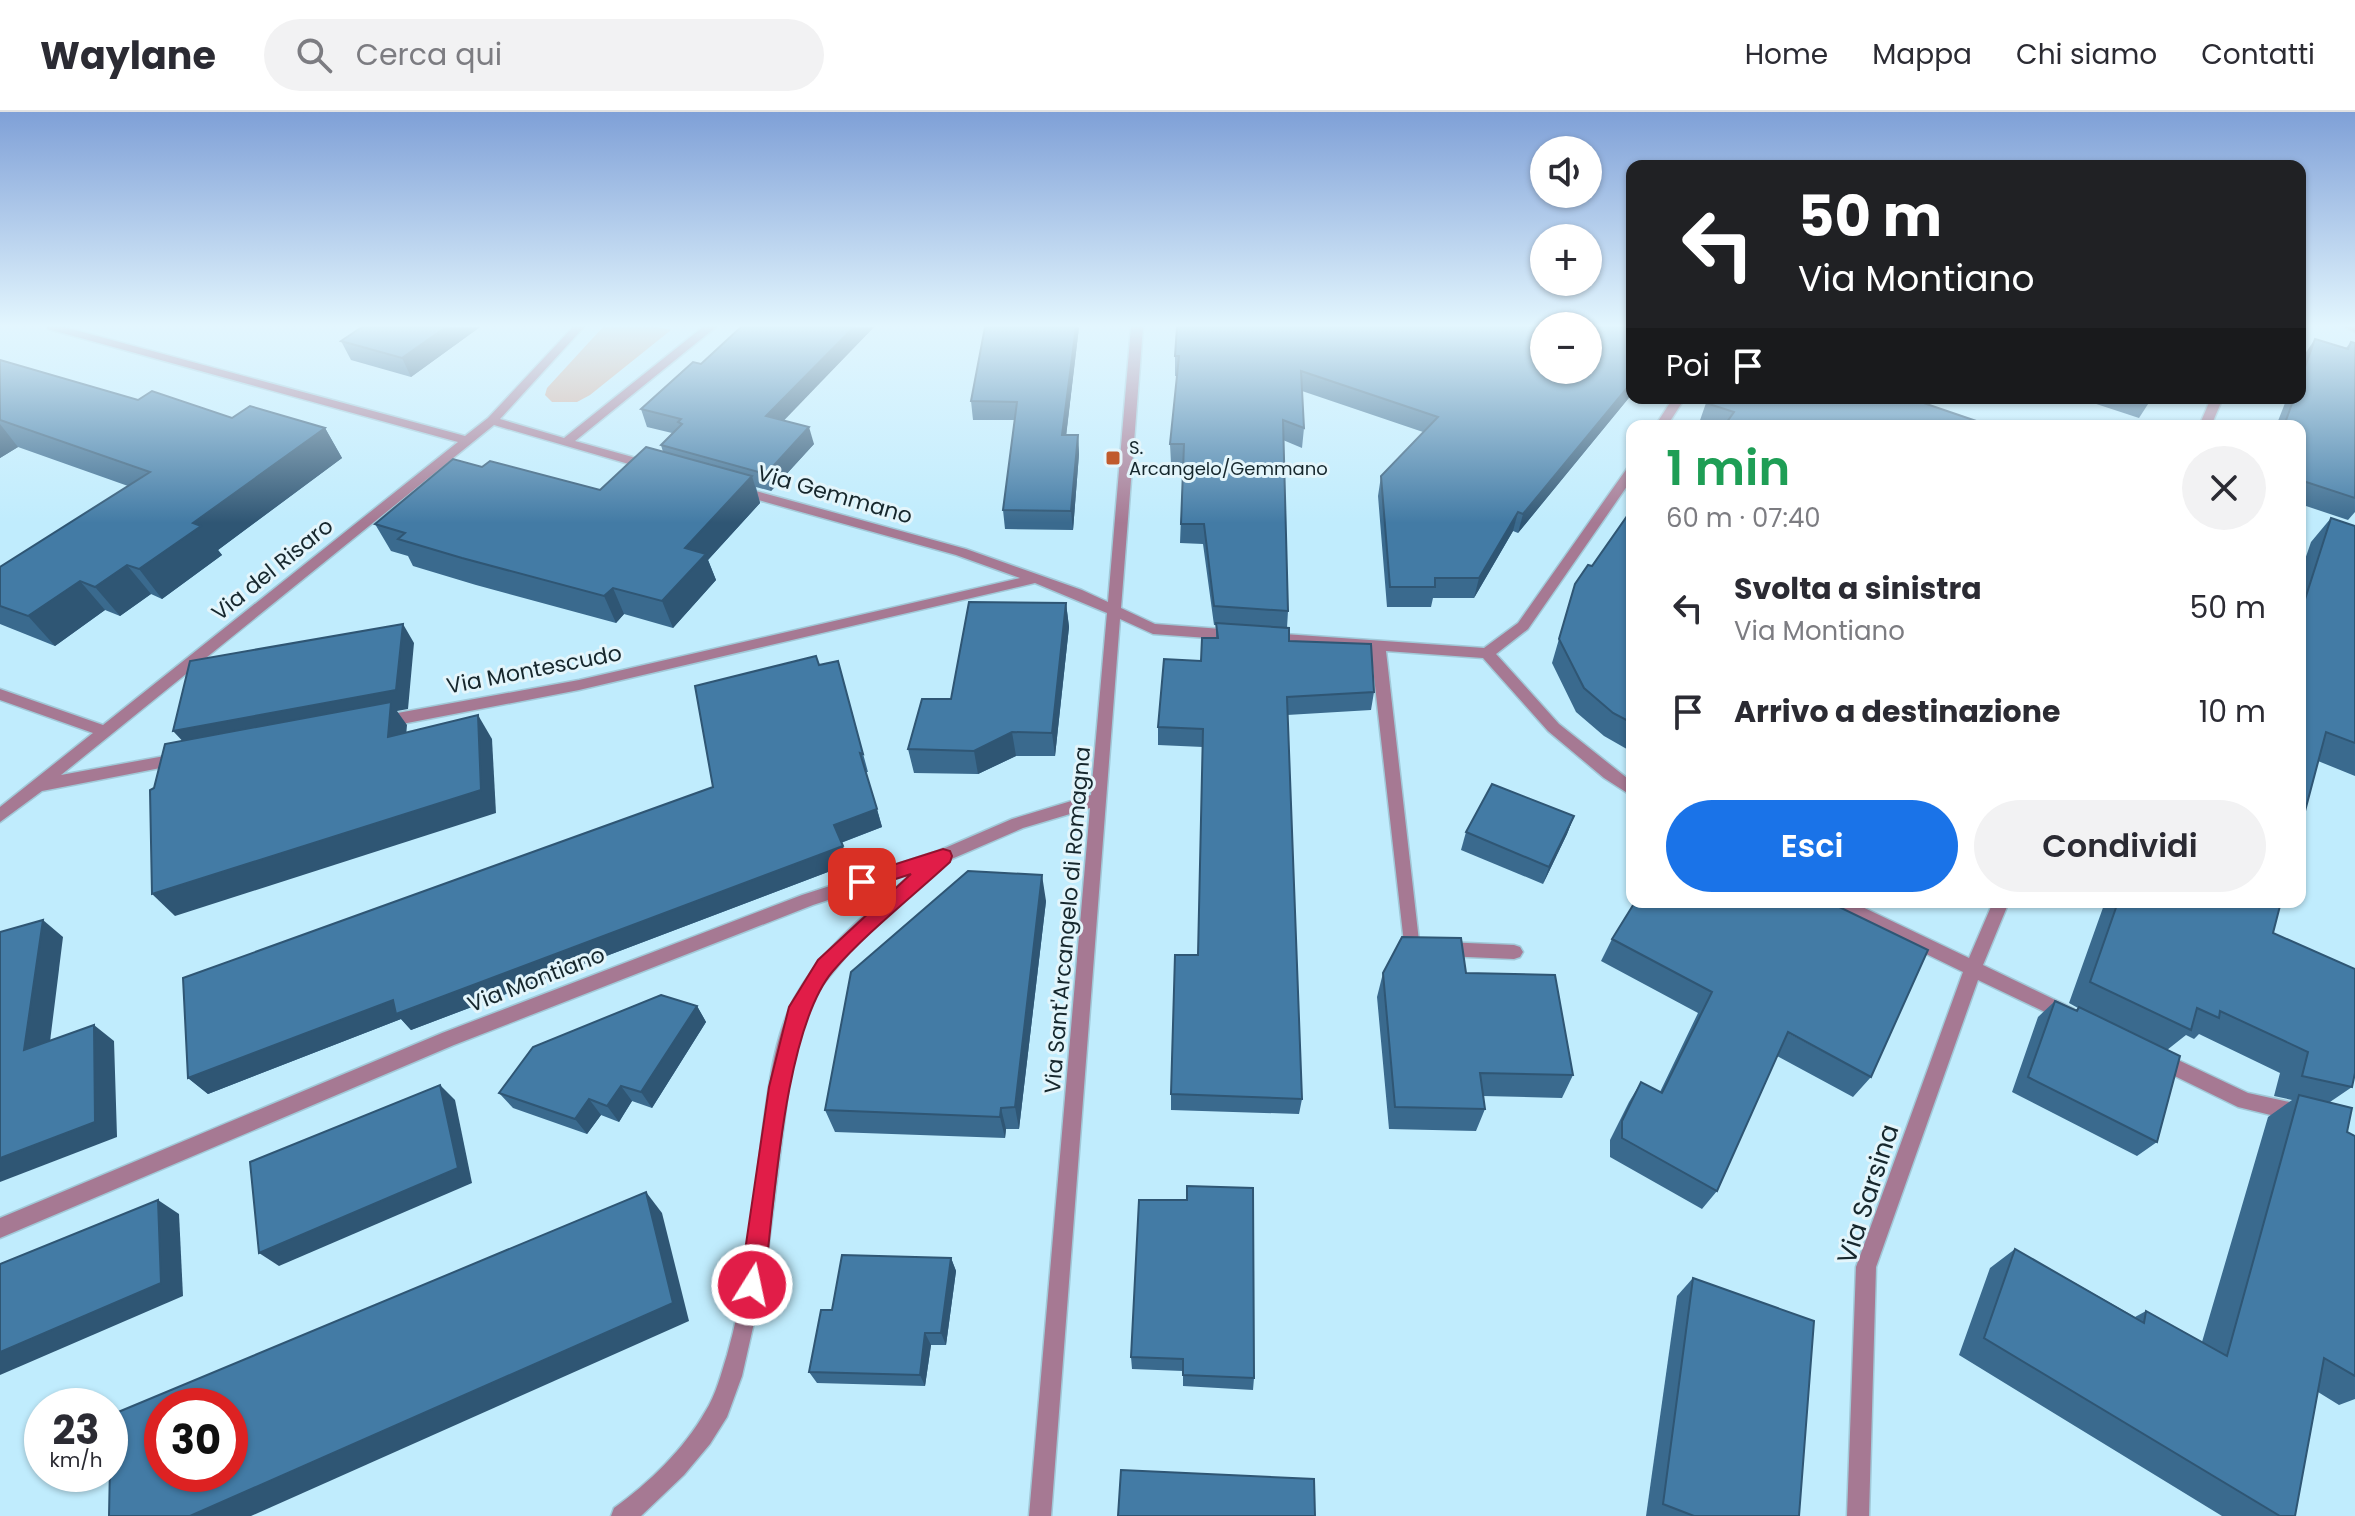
<!DOCTYPE html>
<html lang="it">
<meta charset="utf-8">
<style>
body{margin:0;font-family:Poppins,sans-serif;background:#f2f2f3;color:#2b2b33;height:100vh;display:flex;flex-direction:column;font-size:30px;white-space:nowrap}
*{box-sizing:border-box;margin:0}
p{font-size:26px;color:#7c7c81}
.icon{flex:none;width:44px;height:44px;fill:none;stroke:currentColor;stroke-width:2;stroke-linecap:round;stroke-linejoin:round}
.map{position:relative;flex:1;overflow:hidden}
.drawer{position:absolute;left:1626px;top:308px;width:680px;height:488px;display:flex;flex-direction:column;background:#fff;border-radius:16px;box-shadow:0 2px 6px #0004}
.drawer>*{flex:none}
.guide{position:absolute;left:1626px;top:48px;width:680px;height:244px;border-radius:16px;box-shadow:0 2px 6px #0004;background:#202124;color:#fff;overflow:hidden}
.buttons{position:absolute;left:1530px;top:24px;display:grid;gap:16px}
.buttons a{display:grid;place-items:center;width:72px;height:72px;border-radius:50%;background:#fff;box-shadow:0 2px 6px #0004;font-size:40px}
.speed{position:absolute;left:24px;top:1276px;display:flex;gap:16px;font-size:40px;font-weight:700;text-align:center}
.speed>*{display:grid;place-content:center;width:104px;height:104px;border-radius:50%;background:#fff;box-shadow:0 2px 6px #0004;line-height:1}
.speed small{font-size:20px;font-weight:400}
.speed .limit{border:12px solid #d22;background:#fff;color:#111}
.pin{position:absolute;display:grid;place-items:center;width:68px;height:68px;color:#fff;margin:-34px;border-radius:16px;box-shadow:0 4px 12px #0006}
.me{position:absolute;width:88px;margin:-44px;rotate:10deg;stroke-linejoin:round;filter:drop-shadow(0 0 6px #0008)}
.turn{display:flex;align-items:center;gap:28px;height:168px;padding:0 40px;font-size:36px}
.turn .icon{width:104px;height:104px;stroke-width:2.5}
.turn b{display:block;font-size:56px;line-height:68px}
.then{display:flex;align-items:center;height:76px;padding:0 40px;background:#0003;gap:16px;font-size:30px}
.round{display:grid;place-items:center;flex:none;width:84px;height:84px;border-radius:42px;background:#f2f2f3}
.headline{display:flex;align-items:center;justify-content:space-between;height:136px;padding:0 40px}
h1{font-size:48px;font-weight:600;line-height:60px;color:#1e9e55}
.primary-button{display:flex;gap:16px;margin-top:auto;padding:16px 40px}
.primary-button a{flex:1;height:92px;border-radius:48px;background:#1a73e8;color:#fff;font-size:32px;font-weight:600;line-height:92px;text-align:center}
.primary-button a+a{background:#f2f2f3;color:#2b2b33}
ul{padding:0;list-style:none}
li{display:flex;align-items:center;gap:24px;height:104px;padding:0 40px}
li div{flex:1}
li b{display:block;font-size:30px}
li em{font-style:normal}
header{display:flex;align-items:center;gap:48px;box-sizing:border-box;height:112px;padding:0 40px;background:#fff;border-bottom:2px solid #e1e1e2}
header strong{font-size:38px}
nav{display:flex;gap:44px;margin-inline-start:auto;font-size:28px}
.search{width:560px;height:72px;background:#f2f2f3;display:flex;align-items:center;gap:20px;box-sizing:border-box;padding:0 28px;border-radius:44px;color:#7c7c81;font-size:30px}
.map>svg:first-child{display:block}
.green{fill:#d5aa98}
.lines{fill:none;stroke-linecap:round;stroke-linejoin:round}
.street-casing{stroke:#a1c9d8;stroke-width:3}
.street{fill:#a67993;fill-rule:evenodd}
.wall{fill:#3a6a8e}
.shaded-wall{fill:#2f5674}
.building{fill:#437ba5;stroke:#2f5674;stroke-width:2;fill-rule:evenodd}
.route{fill:#e11d48;stroke:#92132f;stroke-width:2}
.poi-dot{fill:#c05a2c;stroke:#e3f5fb;stroke-width:3}
.labels{text-anchor:middle;stroke-width:6;stroke-linejoin:round;paint-order:stroke}
.far-poi-label{font-size:18px;fill:#16272d;stroke:#e3f5fb;text-anchor:start}
.street-label{font-size:22px;fill:#16272d;stroke:#e3f5fb}
.near-street-label{font-size:26px;fill:#16272d;stroke:#e3f5fb}
</style>
<header>
<strong>Waylane</strong>
<div class="search"><svg class="icon" aria-label="search" viewBox="0 0 24 24"><circle cx="10" cy="10" r="6"/><path d="M15 15l6 6"/></svg>Cerca qui</div>
<nav><a>Home</a><a>Mappa</a><a>Chi siamo</a><a>Contatti</a></nav>
</header>
<div class="map">
<svg width="2355" height="1404" viewBox="0 0 2355 1404">
<rect width="100%" height="100%" fill="#c0ecfd"/>
<path class="green" d="M 603,215 L 658,215 L 671,218 L 590,283 L 577,290 L 552,290 L 545,283 L 547,276 Z"/>
<g class="lines">
<defs>
<g id="street">
<path d="M 47,215 L 64,215 L 465,324 L 488,306 L 573,215 L 584,215 L 500,307 L 564,326 L 703,215 L 716,215 L 575,329 L 654,351 L 654,357 L 646,357 L 494,313 L 61,663 L 181,641 L 189,647 L 186,651 L 42,679 L 0,710 L 0,695 L 93,621 L 0,588 L 0,577 L 103,613 L 458,330 L 48,217 Z"/>
<path d="M 1131,215 L 1143,215 L 1121,496 L 1155,512 L 1235,518 L 1242,523 L 1235,528 L 1153,522 L 1120,507 L 1051,1404 L 1029,1404 L 1090,696 L 1023,716 L 947,749 L 851,838 L 820,876 L 804,906 L 791,956 L 765,1162 L 742,1264 L 727,1305 L 710,1332 L 684,1363 L 641,1404 L 611,1404 L 614,1396 C 649,1371 684,1337 705,1300 C 716,1283 721,1262 727,1243 C 748,1170 753,1092 763,1016 C 769,973 774,926 794,887 C 822,835 870,798 914,760 L 813,793 L 454,933 L 0,1126 L 0,1106 L 442,921 L 802,783 L 938,739 L 1012,707 L 1091,683 L 1107,501 L 1035,471 L 579,578 L 381,616 L 373,610 L 381,604 L 579,568 L 1020,466 L 956,443 L 733,381 L 733,375 L 738,374 L 966,437 L 1082,478 L 1108,490 Z"/>
<path d="M 2345,215 L 2355,215 L 2355,220 Z"/>
<path d="M 1673,286 L 1685,286 L 1667,314 L 1655,314 Z"/>
<path d="M 2211,286 L 2223,286 L 2211,314 L 2199,314 Z"/>
<path d="M 1632,354 L 1632,367 L 1528,517 L 1496,542 L 1559,612 L 1632,670 L 1632,684 L 1604,666 L 1548,619 L 1483,546 L 1386,539 L 1419,829 L 1427,831 L 1430,836 L 1427,841 L 1421,843 L 1405,840 L 1371,538 L 1270,531 L 1263,526 L 1270,521 L 1484,536 L 1518,511 L 1628,355 Z"/>
<path d="M 1828,790 L 1852,790 L 1969,846 L 1993,790 L 2009,790 L 1983,853 L 2074,897 L 2077,903 L 2074,909 L 2068,911 L 1978,868 L 1876,1155 L 1869,1404 L 1847,1404 L 1856,1155 L 1963,860 L 1830,795 Z"/>
<path d="M 1444,830 L 1514,833 L 1520,835 L 1523,840 L 1520,845 L 1514,847 L 1444,844 L 1438,842 L 1435,837 L 1438,832 Z"/>
<path d="M 2157,938 L 2248,981 L 2299,992 L 2306,995 L 2308,1001 L 2306,1007 L 2299,1010 L 2238,995 L 2150,952 L 2148,946 L 2150,940 Z"/>
</g>
</defs>
<use href="#street" class="street-casing"/>
<use href="#street" class="street"/>
</g>
<g class="wall">
<path d="M 362,215 L 480,215 L 411,265 L 351,248 L 341,229 Z"/>
<path d="M 741,215 L 874,215 L 783,308 L 814,332 L 771,379 L 756,375 L 760,391 L 708,448 L 716,468 L 673,516 L 624,502 L 616,511 L 476,473 L 413,454 L 408,444 L 391,439 L 375,412 L 482,355 L 600,378 L 663,340 L 661,333 L 672,321 L 647,315 L 641,297 L 701,252 Z"/>
<path d="M 1079,215 L 1066,323 L 1078,323 L 1079,342 L 1073,418 L 1005,417 L 1003,398 L 1015,308 L 973,308 L 971,289 Z"/>
<path d="M 1632,215 L 1632,282 L 1518,421 L 1513,419 L 1474,486 L 1433,486 L 1431,495 L 1387,495 L 1378,384 L 1381,364 L 1423,320 L 1302,279 L 1304,316 L 1302,336 L 1283,328 L 1288,499 L 1287,516 L 1289,529 L 1374,580 L 1371,598 L 1287,603 L 1302,987 L 1299,1002 L 1171,998 L 1171,982 L 1198,843 L 1203,635 L 1158,633 L 1158,615 L 1216,526 L 1216,513 L 1214,513 L 1203,432 L 1180,431 L 1183,351 L 1171,351 L 1170,332 L 1177,264 L 1175,264 L 1175,244 Z"/>
<path d="M 2315,227 L 2346,236 L 2351,230 L 2355,231 L 2355,400 L 2348,408 L 2300,392 L 2300,314 L 2276,314 L 2287,286 L 2300,286 L 2300,249 Z"/>
<path d="M 0,248 L 138,288 L 232,306 L 325,316 L 342,346 L 218,438 L 222,443 L 162,487 L 151,482 L 120,504 L 105,498 L 55,534 L 0,512 L 0,455 L 128,374 L 18,335 L 0,346 Z"/>
<path d="M 2078,286 L 2152,286 L 2139,306 Z"/>
<path d="M 1706,291 L 1991,314 L 1698,314 Z"/>
<path d="M 1632,397 L 1632,640 L 1604,624 L 1576,600 L 1552,551 L 1575,472 L 1592,454 Z"/>
<path d="M 2331,406 L 2355,414 L 2355,664 L 2318,649 L 2300,718 L 2300,462 L 2311,430 Z"/>
<path d="M 1066,491 L 1069,515 L 1055,644 L 1016,644 L 978,662 L 914,661 L 908,637 L 951,587 Z"/>
<path d="M 838,549 L 868,660 L 866,660 L 882,715 L 841,731 L 849,752 L 411,918 L 401,907 L 208,982 L 188,966 L 713,675 L 819,553 Z"/>
<path d="M 1574,704 L 1567,722 L 1543,772 L 1461,738 L 1466,720 Z"/>
<path d="M 1046,789 L 1019,1017 L 1006,1017 L 1005,1026 L 835,1020 L 825,998 Z"/>
<path d="M 2105,790 L 2281,790 L 2273,821 L 2352,975 L 2330,990 L 2347,1020 L 2355,1024 L 2355,1287 L 2339,1293 L 2318,1280 L 2295,1404 L 2222,1404 L 1959,1243 L 1990,1156 L 2015,1137 L 2135,1205 L 2146,1199 L 2202,1230 L 2268,1005 L 2292,988 L 2274,984 L 2280,961 L 2199,922 L 2194,927 L 2186,923 L 2167,938 L 2157,1030 L 2137,1044 L 2012,980 L 2038,905 L 2055,889 L 2075,898 L 2078,896 L 2069,891 Z"/>
<path d="M 1612,827 L 1871,965 L 1853,985 L 1777,944 L 1717,1079 L 1702,1097 L 1610,1045 L 1610,1028 L 1629,990 L 1641,970 L 1660,980 L 1698,901 L 1601,849 Z"/>
<path d="M 1383,861 L 1466,861 L 1573,963 L 1562,986 L 1483,984 L 1485,997 L 1476,1019 L 1389,1017 L 1377,885 Z"/>
<path d="M 697,894 L 706,910 L 652,996 L 632,989 L 619,1010 L 601,1003 L 587,1022 L 513,996 L 499,981 Z"/>
<path d="M 1139,1088 L 1254,1266 L 1253,1278 L 1183,1274 L 1183,1259 L 1132,1257 L 1131,1245 Z"/>
<path d="M 951,1146 L 956,1159 L 946,1233 L 931,1233 L 925,1274 L 817,1271 L 809,1260 L 832,1198 Z"/>
<path d="M 1693,1166 L 1799,1404 L 1646,1404 L 1677,1184 Z"/>
</g>
<g class="shaded-wall">
<path d="M 446,215 L 480,215 L 411,265 L 402,246 Z"/>
<path d="M 854,215 L 874,215 L 771,322 L 766,304 Z"/>
<path d="M 1076,215 L 1079,215 L 1064,342 L 1062,323 Z"/>
<path d="M 1632,270 L 1632,282 L 1518,421 L 1523,402 Z"/>
<path d="M 0,312 L 18,335 L 0,346 Z"/>
<path d="M 809,315 L 814,332 L 771,379 L 766,362 Z"/>
<path d="M 325,316 L 342,346 L 218,438 L 222,443 L 162,487 L 139,457 L 193,411 Z"/>
<path d="M 1078,323 L 1079,342 L 1073,418 L 1071,399 Z"/>
<path d="M 752,364 L 760,391 L 708,448 L 716,468 L 673,516 L 662,489 L 685,436 Z"/>
<path d="M 1518,400 L 1513,419 L 1474,486 L 1479,466 Z"/>
<path d="M 127,453 L 151,482 L 120,504 L 95,475 Z"/>
<path d="M 80,469 L 105,498 L 55,534 L 28,504 Z"/>
<path d="M 613,476 L 624,502 L 616,511 L 604,484 Z"/>
<path d="M 1066,491 L 1069,515 L 1055,644 L 1052,621 Z"/>
<path d="M 403,512 L 414,531 L 408,597 L 397,599 L 407,613 L 404,648 L 190,637 L 173,619 Z"/>
<path d="M 478,603 L 492,627 L 496,701 L 175,804 L 152,782 Z"/>
<path d="M 1012,620 L 1016,644 L 978,662 L 974,639 Z"/>
<path d="M 877,697 L 882,715 L 840,731 L 834,713 Z"/>
<path d="M 1574,704 L 1567,722 L 1543,772 L 1549,755 Z"/>
<path d="M 843,734 L 849,752 L 411,918 L 401,907 L 208,982 L 188,966 L 393,888 Z"/>
<path d="M 1042,763 L 1046,789 L 1019,1017 L 1015,995 Z"/>
<path d="M 43,808 L 63,825 L 47,954 L 24,938 Z"/>
<path d="M 697,894 L 706,910 L 652,996 L 641,980 Z"/>
<path d="M 94,913 L 114,929 L 117,1025 L 0,1070 L 0,1046 Z"/>
<path d="M 440,973 L 455,988 L 472,1071 L 279,1154 L 259,1141 Z"/>
<path d="M 621,974 L 632,989 L 619,1010 L 607,994 Z"/>
<path d="M 589,987 L 601,1003 L 587,1022 L 575,1007 Z"/>
<path d="M 1001,996 L 1006,1017 L 1005,1026 L 1000,1005 Z"/>
<path d="M 646,1080 L 662,1101 L 689,1209 L 251,1404 L 190,1404 Z"/>
<path d="M 158,1088 L 179,1102 L 183,1184 L 0,1263 L 0,1240 Z"/>
<path d="M 951,1146 L 956,1159 L 946,1233 L 941,1221 Z"/>
<path d="M 925,1221 L 931,1233 L 925,1274 L 920,1263 Z"/>
</g>
<g class="building">
<path d="M 362,215 L 446,215 L 402,246 L 341,229 Z"/>
<path d="M 741,215 L 854,215 L 766,304 L 809,315 L 766,362 L 661,333 L 682,312 L 678,310 L 681,307 L 641,297 L 693,250 L 701,252 Z"/>
<path d="M 985,215 L 1076,215 L 1062,323 L 1078,323 L 1071,399 L 1003,398 L 1017,290 L 971,289 Z"/>
<path d="M 1177,215 L 1544,215 L 1544,258 L 1588,258 L 1588,215 L 1632,215 L 1632,270 L 1523,402 L 1518,400 L 1479,466 L 1435,466 L 1435,475 L 1390,475 L 1381,364 L 1438,305 L 1301,259 L 1304,316 L 1283,308 L 1288,499 L 1214,494 L 1204,412 L 1181,412 L 1184,332 L 1170,332 L 1179,244 L 1175,244 Z"/>
<path d="M 2315,227 L 2348,237 L 2351,230 L 2355,231 L 2355,386 L 2300,368 L 2300,314 L 2284,314 L 2294,286 L 2300,286 L 2300,269 Z"/>
<path d="M 0,248 L 138,288 L 152,279 L 232,306 L 250,294 L 325,316 L 193,411 L 201,414 L 139,457 L 127,453 L 95,475 L 80,469 L 28,504 L 0,494 L 0,455 L 150,360 L 0,308 Z"/>
<path d="M 1710,286 L 1909,286 L 1991,314 L 1724,314 L 1734,300 L 1706,291 Z"/>
<path d="M 646,335 L 752,364 L 685,436 L 706,442 L 662,489 L 613,476 L 604,484 L 462,446 L 398,427 L 405,421 L 375,412 L 453,347 L 482,355 L 490,349 L 600,378 Z"/>
<path d="M 1632,397 L 1632,611 L 1613,601 L 1584,576 L 1559,527 L 1575,472 L 1588,453 L 1592,454 Z"/>
<path d="M 2331,406 L 2355,414 L 2355,631 L 2326,620 L 2300,718 L 2300,503 Z"/>
<path d="M 969,490 L 1066,491 L 1052,621 L 1012,620 L 974,639 L 908,637 L 922,587 L 951,587 Z"/>
<path d="M 1216,511 L 1289,516 L 1289,529 L 1371,532 L 1374,580 L 1287,585 L 1302,987 L 1171,982 L 1175,843 L 1198,843 L 1203,617 L 1158,615 L 1164,547 L 1201,549 L 1202,526 L 1218,526 Z"/>
<path d="M 403,512 L 396,578 L 173,619 L 190,549 Z"/>
<path d="M 816,544 L 819,553 L 838,549 L 863,642 L 860,641 L 877,697 L 834,713 L 843,734 L 396,902 L 393,888 L 188,966 L 183,866 L 713,675 L 695,574 Z"/>
<path d="M 391,590 L 388,625 L 478,603 L 481,678 L 152,782 L 150,678 L 154,676 L 165,632 Z"/>
<path d="M 1492,672 L 1574,704 L 1549,755 L 1466,720 Z"/>
<path d="M 968,759 L 1042,763 L 1015,995 L 1001,996 L 1000,1005 L 825,998 L 851,860 Z"/>
<path d="M 1635,790 L 1829,790 L 1928,838 L 1871,965 L 1788,920 L 1717,1079 L 1622,1026 L 1622,1009 L 1641,970 L 1662,981 L 1712,880 L 1612,827 Z"/>
<path d="M 2118,790 L 2281,790 L 2273,821 L 2355,857 L 2355,961 L 2352,975 L 2302,964 L 2308,940 L 2220,899 L 2219,906 L 2197,896 L 2191,918 L 2090,870 Z"/>
<path d="M 43,808 L 24,938 L 94,913 L 95,1010 L 0,1046 L 0,820 Z"/>
<path d="M 1402,825 L 1461,826 L 1466,861 L 1555,863 L 1573,963 L 1480,961 L 1485,997 L 1395,995 L 1383,861 Z"/>
<path d="M 661,883 L 697,894 L 641,980 L 621,974 L 607,994 L 589,987 L 575,1007 L 499,981 L 533,935 Z"/>
<path d="M 2055,889 L 2077,899 L 2079,895 L 2180,944 L 2157,1030 L 2028,965 Z"/>
<path d="M 440,973 L 458,1056 L 259,1141 L 250,1050 Z"/>
<path d="M 2299,983 L 2352,996 L 2347,1020 L 2355,1024 L 2355,1264 L 2324,1246 L 2295,1404 L 2280,1404 L 1984,1226 L 2015,1137 L 2144,1211 L 2146,1199 L 2227,1244 Z"/>
<path d="M 1187,1074 L 1253,1076 L 1254,1266 L 1183,1263 L 1183,1247 L 1131,1245 L 1139,1088 L 1187,1088 Z"/>
<path d="M 646,1080 L 673,1191 L 190,1404 L 109,1404 L 111,1303 ZM 162,1294 L 230,1294 L 230,1362 L 162,1362 Z"/>
<path d="M 158,1088 L 161,1171 L 0,1240 L 0,1152 Z"/>
<path d="M 842,1143 L 951,1146 L 941,1221 L 925,1221 L 920,1263 L 809,1260 L 821,1198 L 832,1198 Z"/>
<path d="M 1693,1166 L 1814,1209 L 1799,1404 L 1694,1404 L 1663,1392 Z"/>
<path d="M 1121,1358 L 1314,1367 L 1315,1404 L 1118,1404 Z"/>
</g>
<linearGradient id="sky" x2="0" y2="1"><stop stop-color="#7fa0d7"/><stop offset="0.52" stop-color="#e3f6fe"/><stop offset="1" stop-color="#e3f6fe" stop-opacity="0"/></linearGradient>
<rect width="2355" height="411" fill="url(#sky)"/>
<path class="route" d="M 943,737 L 950,739 L 952,744 L 950,750 C 913,784 865,822 833,859 C 784,916 774,1095 764,1173 L 760,1182 L 752,1185 L 744,1182 L 740,1173 L 769,975 L 789,895 L 818,848 L 911,762 L 862,778 L 855,776 L 853,770 L 855,765 Z"/>
<rect class="poi-dot" x="1105" y="338" width="16" height="16" rx="4"/>
<g class="labels">
<g class="far-poi-label">
<text x="1129" y="342">S.<tspan x="1129" dy="21">Arcangelo/Gemmano</tspan></text>
</g>
<g class="street-label">
<text transform="translate(835 382) rotate(16)" y="8">Via Gemmano</text>
<text transform="translate(272 457) rotate(-39)" y="8">Via del Risaro</text>
<text transform="translate(534 557) rotate(-11)" y="8">Via Montescudo</text>
<text transform="translate(1067 808) rotate(-85)" y="8">Via Sant'Arcangelo di Romagna</text>
<text transform="translate(536 867) rotate(-21)" y="8">Via Montiano</text>
</g>
<g class="near-street-label">
<text transform="translate(1868 1082) rotate(-72)" y="9">Via Sarsina</text>
</g>
</g>
</svg>
<div class="buttons">
<a><svg class="icon" aria-label="sound" viewBox="0 0 24 24"><path d="M4 9h4l5-4v14l-5-4H4zM17 9q2 3 0 6"/></svg></a>
<a>+</a>
<a>−</a>
</div>
<div class="speed"><div>23<small>km/h</small></div><div class="limit">30</div></div>
<div class="pin" style="left:862px;top:770px;background:#d93025"><svg class="icon" aria-label="arrive" viewBox="0 0 24 24"><path d="M6 21V4h12l-3 4 3 4H6"/></svg></div>
<svg class="me" style="left:752px;top:1173px" viewBox="-20 -20 40 40"><circle r="17" fill="#e11d48" stroke="#fff" stroke-width="3"/><path d="M0-11L8 9 0 5-8 9z" fill="#fff"/></svg>
<div class="guide">
<div class="turn"><svg class="icon" aria-label="left" viewBox="0 0 24 24"><path d="M17 20v-9H6M10 6l-5 5 5 5"/></svg><div><b>50 m</b>Via Montiano</div></div>
<div class="then">Poi<svg class="icon" aria-label="arrive" viewBox="0 0 24 24"><path d="M6 21V4h12l-3 4 3 4H6"/></svg></div>
</div>
<section class="drawer">
<div class="headline"><div><h1>1 min</h1><p>60 m · 07:40</p></div><a class="round"><svg class="icon" aria-label="close" viewBox="0 0 24 24"><path d="M6 6l12 12M18 6L6 18"/></svg></a></div>
<ul>
<li><svg class="icon" aria-label="left" viewBox="0 0 24 24"><path d="M17 20v-9H6M10 6l-5 5 5 5"/></svg><div><b>Svolta a sinistra</b><p>Via Montiano</p></div><em>50 m</em></li>
<li><svg class="icon" aria-label="arrive" viewBox="0 0 24 24"><path d="M6 21V4h12l-3 4 3 4H6"/></svg><div><b>Arrivo a destinazione</b></div><em>10 m</em></li>
</ul>
<div class="primary-button"><a>Esci</a><a>Condividi</a></div>
</section>
</div>
